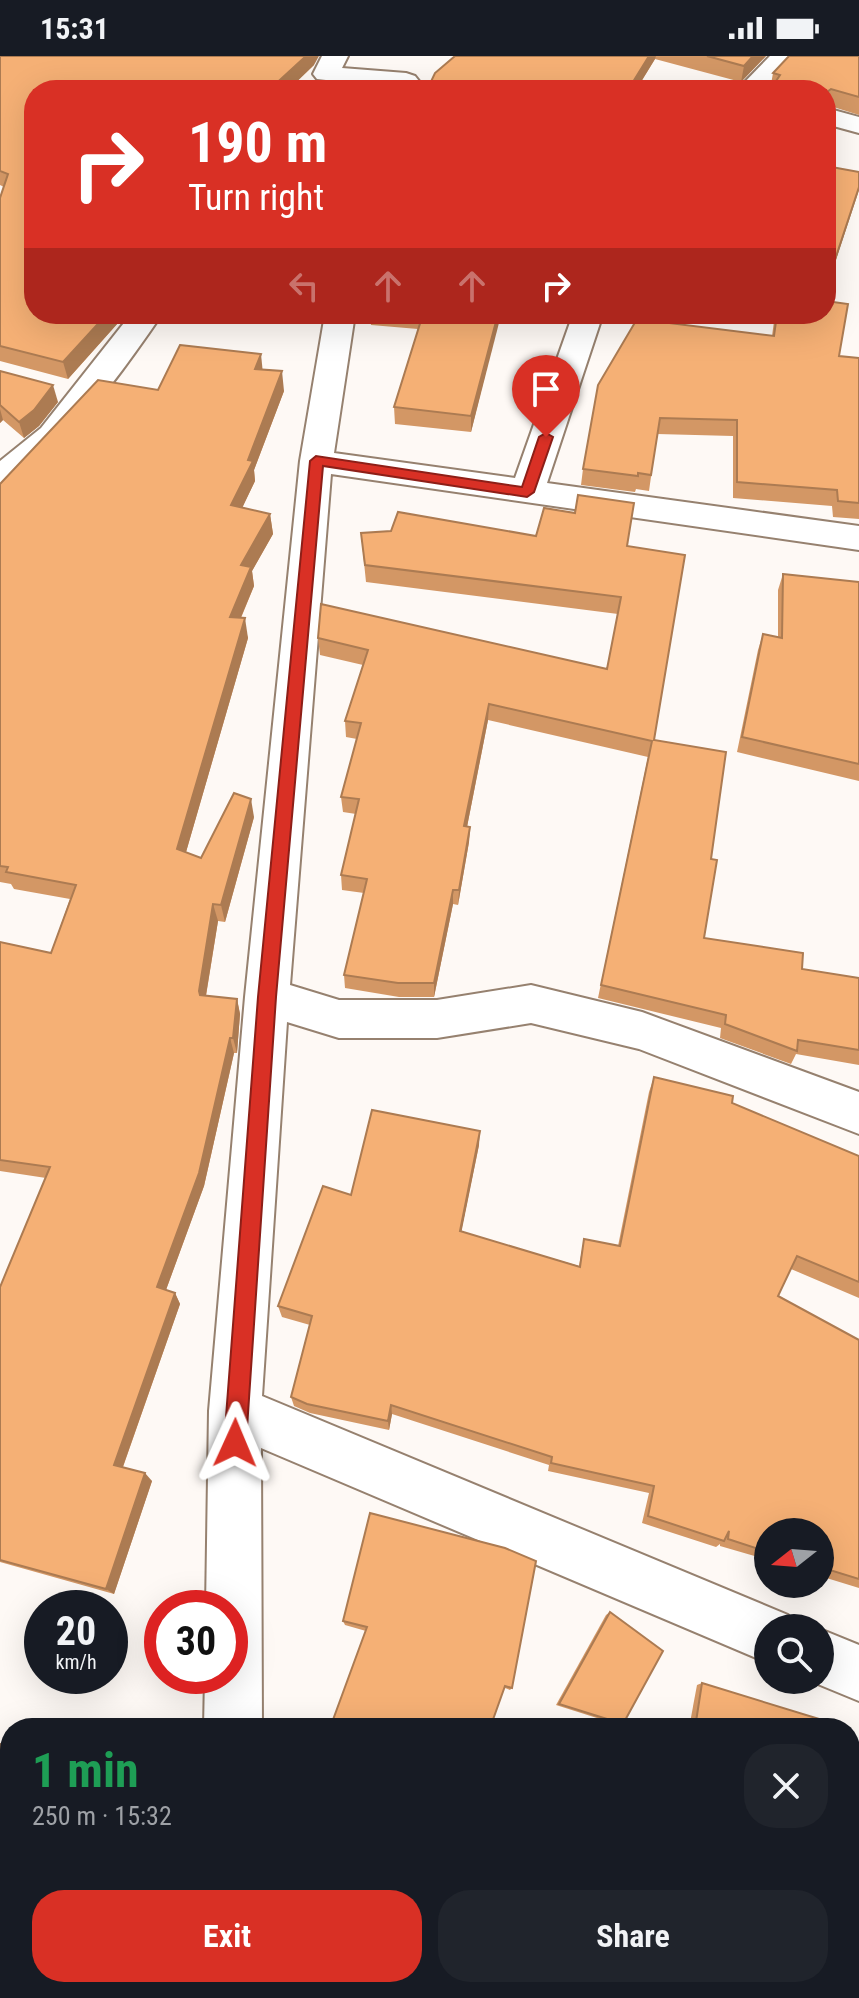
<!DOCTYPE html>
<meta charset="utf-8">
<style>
body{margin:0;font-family:"Roboto Condensed",sans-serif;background:#20242c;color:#f1f3f6;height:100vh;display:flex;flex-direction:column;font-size:30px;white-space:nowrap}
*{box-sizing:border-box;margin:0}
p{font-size:26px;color:#9ea1a6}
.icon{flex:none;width:44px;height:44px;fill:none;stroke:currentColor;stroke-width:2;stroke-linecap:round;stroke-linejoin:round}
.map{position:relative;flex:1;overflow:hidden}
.side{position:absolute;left:0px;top:1662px;width:860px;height:280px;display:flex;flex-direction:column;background:#171b24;border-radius:32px 32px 0 0;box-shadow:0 8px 32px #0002}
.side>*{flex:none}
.guide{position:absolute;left:24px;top:24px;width:812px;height:244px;border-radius:32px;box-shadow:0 8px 32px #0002;background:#d93025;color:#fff;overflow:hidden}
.needle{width:52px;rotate:253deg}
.buttons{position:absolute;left:754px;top:1462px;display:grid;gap:16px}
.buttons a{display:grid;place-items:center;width:80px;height:80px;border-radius:50%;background:#171b24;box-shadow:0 8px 32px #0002;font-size:40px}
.speed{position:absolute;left:24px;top:1534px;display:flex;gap:16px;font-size:40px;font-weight:700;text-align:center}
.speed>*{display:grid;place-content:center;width:104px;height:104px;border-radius:50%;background:#171b24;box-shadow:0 8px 32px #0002;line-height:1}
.speed small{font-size:20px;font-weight:400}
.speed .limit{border:12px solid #d22;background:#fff;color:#111}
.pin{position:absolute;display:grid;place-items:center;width:68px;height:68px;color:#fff;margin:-82px -34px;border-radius:50% 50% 50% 0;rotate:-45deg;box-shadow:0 0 8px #0007}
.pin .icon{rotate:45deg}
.me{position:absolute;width:88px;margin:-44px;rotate:1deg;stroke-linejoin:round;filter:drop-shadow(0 0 6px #0008)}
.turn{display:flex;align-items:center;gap:28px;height:168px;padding:0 32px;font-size:36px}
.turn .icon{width:104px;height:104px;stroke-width:2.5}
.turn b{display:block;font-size:56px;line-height:68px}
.lanes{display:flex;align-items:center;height:76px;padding:0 32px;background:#0003;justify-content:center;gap:40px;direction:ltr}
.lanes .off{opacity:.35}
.round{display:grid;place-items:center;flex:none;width:84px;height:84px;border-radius:32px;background:#20242c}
.headline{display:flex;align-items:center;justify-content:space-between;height:136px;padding:0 32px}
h1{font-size:48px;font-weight:700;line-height:60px;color:#1e9e55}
.primary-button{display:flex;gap:16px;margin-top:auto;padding:16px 32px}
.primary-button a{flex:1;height:92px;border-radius:32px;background:#d93025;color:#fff;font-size:32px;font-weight:700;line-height:92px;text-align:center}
.primary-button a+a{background:#20242c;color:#f1f3f6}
.status{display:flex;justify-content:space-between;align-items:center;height:56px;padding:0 40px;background:#171b24;direction:ltr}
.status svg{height:22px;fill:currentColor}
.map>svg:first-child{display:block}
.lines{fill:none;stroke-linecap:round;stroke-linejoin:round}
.street-casing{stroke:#96816f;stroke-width:4}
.street{fill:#fff;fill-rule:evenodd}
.wall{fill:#d39765}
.shaded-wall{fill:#ac7b52}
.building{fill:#f5b075;stroke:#ac7b52;stroke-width:2}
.route{fill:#d93025;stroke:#8d1f18;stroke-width:2}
</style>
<div class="status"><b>15:31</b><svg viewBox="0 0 49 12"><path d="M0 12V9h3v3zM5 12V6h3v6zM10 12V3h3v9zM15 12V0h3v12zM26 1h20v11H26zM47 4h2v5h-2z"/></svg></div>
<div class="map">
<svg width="859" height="1942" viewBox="0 0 859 1942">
<rect width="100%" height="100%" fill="#fef9f5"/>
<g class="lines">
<defs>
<g id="street">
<path d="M 322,0 L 348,0 L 342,12 L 406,17 L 415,20 L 419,25 L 415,30 L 406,33 L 317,23 L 313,18 Z"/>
<path d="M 770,0 L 797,0 L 765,34 L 737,34 Z"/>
<path d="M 826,52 L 859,61 L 859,77 L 826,68 Z"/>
<path d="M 131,258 L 162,258 C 132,302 49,421 0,434 L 0,405 L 41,372 Z"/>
<path d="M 325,258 L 355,258 L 334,397 L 515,422 L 573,258 L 603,258 L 547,427 L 859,470 L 859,494 L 331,418 L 290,929 L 339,944 L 437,944 L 531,929 L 642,956 L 859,1036 L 859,1078 L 639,993 L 531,967 L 437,982 L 339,982 L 287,966 L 262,1340 L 788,1559 L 793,1572 L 768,1572 L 768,1607 L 261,1392 L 262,1672 L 204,1672 L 205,1620 L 230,1620 L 230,1552 L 206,1552 L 209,1355 L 245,941 L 300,405 Z"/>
<path d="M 820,1573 L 859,1589 L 859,1645 L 808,1624 L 820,1624 Z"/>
<path d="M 165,1932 L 227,1932 L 225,1942 L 163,1942 Z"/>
</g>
</defs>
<use href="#street" class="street-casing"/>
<use href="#street" class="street"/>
</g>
<g class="wall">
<path d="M 0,0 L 314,9 L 288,34 L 34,34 L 126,258 L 68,323 L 0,305 L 0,142 L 4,131 L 0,129 Z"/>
<path d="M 455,0 L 766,0 L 741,26 L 655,3 L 636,34 L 427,34 Z"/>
<path d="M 859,0 L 859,59 L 827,49 L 828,72 L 826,75 L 826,34 L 770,34 L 773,17 Z"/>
<path d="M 370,258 L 500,258 L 471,376 L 395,368 L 394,351 L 418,273 L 371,269 Z"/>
<path d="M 775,258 L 826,258 L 839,300 L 859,302 L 859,463 L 833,461 L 832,450 L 733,442 L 733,380 L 657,378 L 649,435 L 636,433 L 635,436 L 581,429 L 583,413 L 772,280 Z"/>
<path d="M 262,314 L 284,335 L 254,414 L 255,425 L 242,452 L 270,458 L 273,478 L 252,515 L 254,530 L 241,562 L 248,582 L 186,796 L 201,802 L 254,761 L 225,866 L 218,865 L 206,940 L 237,943 L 240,958 L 237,997 L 234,997 L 204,1130 L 166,1234 L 175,1237 L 180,1248 L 123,1411 L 152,1425 L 114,1538 L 0,1506 L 0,1231 L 46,1122 L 0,1115 L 0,886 L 51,897 L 70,843 L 14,833 L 11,828 L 0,826 L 0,428 L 158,334 Z"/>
<path d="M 0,315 L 58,346 L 39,370 L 24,382 L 3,364 L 0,367 Z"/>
<path d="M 361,477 L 536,480 L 627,490 L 654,684 L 711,803 L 704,882 L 802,913 L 859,922 L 859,1009 L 796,998 L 791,1008 L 720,982 L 721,972 L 598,942 L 648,701 L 488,664 L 467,771 L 470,771 L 469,786 L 458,849 L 453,848 L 434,941 L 399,941 L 345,932 L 344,919 L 364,837 L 342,834 L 341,819 L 356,758 L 343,756 L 341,741 L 357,683 L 346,681 L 345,665 L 363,609 L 320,599 L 318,582 L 607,613 L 618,558 L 366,526 Z"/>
<path d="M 783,518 L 859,526 L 859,725 L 737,696 L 758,594 L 763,578 L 778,581 L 778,534 Z"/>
<path d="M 654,1021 L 732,1047 L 859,1100 L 859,1242 L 791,1213 L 778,1240 L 859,1284 L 859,1532 L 820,1520 L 820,1476 L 768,1476 L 768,1504 L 720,1490 L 720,1488 L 716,1491 L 642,1467 L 649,1437 L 548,1415 L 549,1409 L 392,1358 L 389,1374 L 310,1357 L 294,1350 L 291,1341 L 310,1269 L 282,1261 L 278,1250 L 351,1139 L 479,1089 L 461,1176 L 579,1210 L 584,1183 L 618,1190 L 649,1036 Z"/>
<path d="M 370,1457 L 512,1632 L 510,1634 L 366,1575 L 345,1569 L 343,1565 Z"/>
<path d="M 610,1556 L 623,1668 L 619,1669 L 556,1649 L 606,1559 Z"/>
<path d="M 702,1627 L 829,1672 L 689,1672 L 697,1629 Z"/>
<path d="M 0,1869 L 10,1871 L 10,1932 L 90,1932 L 88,1942 L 0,1942 Z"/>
<path d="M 660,1932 L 749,1932 L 747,1942 L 658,1942 Z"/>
</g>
<g class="shaded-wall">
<path d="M 306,0 L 319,0 L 314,9 L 288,34 L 269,34 Z"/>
<path d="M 649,0 L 656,0 L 655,3 L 636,34 L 628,34 Z"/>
<path d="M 753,0 L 766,0 L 741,26 L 744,10 Z"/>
<path d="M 832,56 L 828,72 L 826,75 L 826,65 Z"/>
<path d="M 859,131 L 859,134 L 826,234 L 826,231 Z"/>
<path d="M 107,258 L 126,258 L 68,323 L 63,306 Z"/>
<path d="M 498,258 L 500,258 L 500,263 L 471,376 L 471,360 Z"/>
<path d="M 261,298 L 263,318 L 255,313 Z"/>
<path d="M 282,315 L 284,335 L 254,414 L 255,425 L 234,469 L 231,449 Z"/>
<path d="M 53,329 L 58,346 L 39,370 L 24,382 L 19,366 Z"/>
<path d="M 0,353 L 3,364 L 0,367 Z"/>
<path d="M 270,458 L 273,478 L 252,515 L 254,530 L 233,580 L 230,561 L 241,509 Z"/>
<path d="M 245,562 L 248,582 L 182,810 L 177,793 Z"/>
<path d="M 489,648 L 488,664 L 464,786 L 464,770 Z"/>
<path d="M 251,743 L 254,761 L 225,866 L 221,849 Z"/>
<path d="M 470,771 L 469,786 L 458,849 L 459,834 Z"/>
<path d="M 453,834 L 453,848 L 434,941 L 434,927 Z"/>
<path d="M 213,848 L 218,865 L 204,951 L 199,935 Z"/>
<path d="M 237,943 L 240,958 L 237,997 L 233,982 Z"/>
<path d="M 230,982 L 234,997 L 204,1130 L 163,1242 L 157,1231 Z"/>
<path d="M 480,1075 L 479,1089 L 459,1188 L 460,1175 Z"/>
<path d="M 175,1237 L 180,1248 L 121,1416 L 114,1409 Z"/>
<path d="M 391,1349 L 392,1358 L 389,1374 L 388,1365 Z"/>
<path d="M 145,1417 L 152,1425 L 114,1538 L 106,1533 Z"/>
<path d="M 81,1932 L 90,1932 L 88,1942 L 79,1942 Z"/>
<path d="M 311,1932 L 323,1932 L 338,1942 L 325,1942 Z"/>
</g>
<g class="building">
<path d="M 0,0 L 306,0 L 269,34 L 34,34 L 34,258 L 107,258 L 63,306 L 0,290 L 0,142 L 8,118 L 0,115 Z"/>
<path d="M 455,0 L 649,0 L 628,34 L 427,34 L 435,17 Z"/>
<path d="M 707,0 L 753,0 L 744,10 Z"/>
<path d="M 789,0 L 859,0 L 859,41 L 831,33 L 827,36 L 827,52 L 832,56 L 826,65 L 826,34 L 770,34 L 780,19 L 773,17 Z"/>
<path d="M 826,110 L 859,116 L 859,131 L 826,231 Z"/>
<path d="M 826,245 L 848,248 L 839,300 L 859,302 L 859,447 L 838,445 L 837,434 L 737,426 L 737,364 L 660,362 L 651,419 L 638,417 L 638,420 L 583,413 L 598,329 L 637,263 L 774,280 L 777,258 L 826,258 Z"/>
<path d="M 423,258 L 498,258 L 471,360 L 394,351 Z"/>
<path d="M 180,289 L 261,298 L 255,313 L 282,315 L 248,404 L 253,405 L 231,449 L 270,458 L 241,509 L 251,511 L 230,561 L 245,562 L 177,793 L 201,802 L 234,737 L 251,743 L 221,849 L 213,848 L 199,935 L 200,939 L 237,943 L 233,982 L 230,982 L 199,1117 L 157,1231 L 175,1237 L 114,1409 L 145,1417 L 106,1533 L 0,1504 L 0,1231 L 50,1111 L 0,1104 L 0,886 L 51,897 L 76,829 L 6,816 L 8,811 L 0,810 L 0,428 L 98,324 L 158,334 Z"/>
<path d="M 0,315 L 53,329 L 34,354 L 19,366 L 0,349 Z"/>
<path d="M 578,439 L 634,447 L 627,490 L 685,499 L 654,684 L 726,696 L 711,803 L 717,804 L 704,882 L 803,897 L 802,913 L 859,922 L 859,994 L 798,984 L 797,995 L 725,968 L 726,959 L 601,929 L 652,685 L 489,648 L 464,770 L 470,771 L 459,834 L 453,834 L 434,927 L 398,927 L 344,919 L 367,823 L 341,819 L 359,743 L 341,741 L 361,667 L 345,665 L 368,594 L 318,582 L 321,548 L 607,613 L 621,541 L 365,509 L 361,477 L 391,475 L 398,456 L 536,480 L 544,452 L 575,457 Z"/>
<path d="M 783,518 L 859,526 L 859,708 L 742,681 L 763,578 L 782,582 Z"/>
<path d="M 654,1021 L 733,1040 L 732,1047 L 859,1100 L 859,1226 L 797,1200 L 778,1240 L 859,1284 L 859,1523 L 820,1511 L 820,1476 L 768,1476 L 768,1496 L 728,1483 L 729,1475 L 724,1485 L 648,1460 L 654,1430 L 551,1407 L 552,1401 L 391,1349 L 388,1365 L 307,1348 L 291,1341 L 312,1260 L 278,1250 L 323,1130 L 351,1139 L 372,1054 L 480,1075 L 460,1175 L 580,1211 L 584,1183 L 620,1190 Z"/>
<path d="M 370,1457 L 505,1492 L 536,1505 L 512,1632 L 505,1630 L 490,1672 L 330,1672 L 367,1571 L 343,1565 Z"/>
<path d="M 610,1556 L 663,1595 L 623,1668 L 559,1648 Z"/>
<path d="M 702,1627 L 829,1666 L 829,1672 L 695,1672 Z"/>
<path d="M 0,1688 L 10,1691 L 10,1809 L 0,1806 Z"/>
<path d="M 0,1876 L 10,1878 L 10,1932 L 81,1932 L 79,1942 L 0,1942 Z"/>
<path d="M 279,1932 L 311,1932 L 325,1942 L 275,1942 Z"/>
<path d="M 667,1932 L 749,1932 L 747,1942 L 666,1942 Z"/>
</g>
<path class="route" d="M 546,377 L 553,381 L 534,436 L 527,441 L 323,410 L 276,941 L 246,1387 L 243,1395 L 235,1398 L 228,1395 L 224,1387 L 258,941 L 310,405 L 316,400 L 522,431 L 539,381 Z"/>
</svg>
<div class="buttons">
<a><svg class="needle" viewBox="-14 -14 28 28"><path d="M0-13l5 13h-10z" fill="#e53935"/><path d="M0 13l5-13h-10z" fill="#9ea1a6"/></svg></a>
<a><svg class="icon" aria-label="search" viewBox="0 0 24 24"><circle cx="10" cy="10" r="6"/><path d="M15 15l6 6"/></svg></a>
</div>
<div class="speed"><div>20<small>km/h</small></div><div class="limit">30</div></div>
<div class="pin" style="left:546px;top:381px;background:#d93025"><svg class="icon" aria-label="arrive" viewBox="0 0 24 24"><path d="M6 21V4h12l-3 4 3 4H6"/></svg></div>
<svg class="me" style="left:235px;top:1387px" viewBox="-20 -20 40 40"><path d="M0-17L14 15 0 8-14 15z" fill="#d93025" stroke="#fff" stroke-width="4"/></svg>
<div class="guide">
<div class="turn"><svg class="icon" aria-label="right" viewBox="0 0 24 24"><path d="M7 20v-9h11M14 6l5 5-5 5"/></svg><div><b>190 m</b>Turn right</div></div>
<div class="lanes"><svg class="icon off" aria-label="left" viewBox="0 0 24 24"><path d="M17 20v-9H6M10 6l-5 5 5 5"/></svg><svg class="icon off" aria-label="ahead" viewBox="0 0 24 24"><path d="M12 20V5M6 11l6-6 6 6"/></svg><svg class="icon off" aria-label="ahead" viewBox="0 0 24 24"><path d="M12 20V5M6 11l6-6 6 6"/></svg><svg class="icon" aria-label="right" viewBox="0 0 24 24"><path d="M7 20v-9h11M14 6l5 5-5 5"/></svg></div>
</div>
<section class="side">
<div class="headline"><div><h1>1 min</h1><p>250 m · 15:32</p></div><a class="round"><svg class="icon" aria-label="close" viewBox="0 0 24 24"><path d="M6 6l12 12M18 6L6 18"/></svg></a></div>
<div class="primary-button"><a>Exit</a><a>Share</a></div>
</section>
</div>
